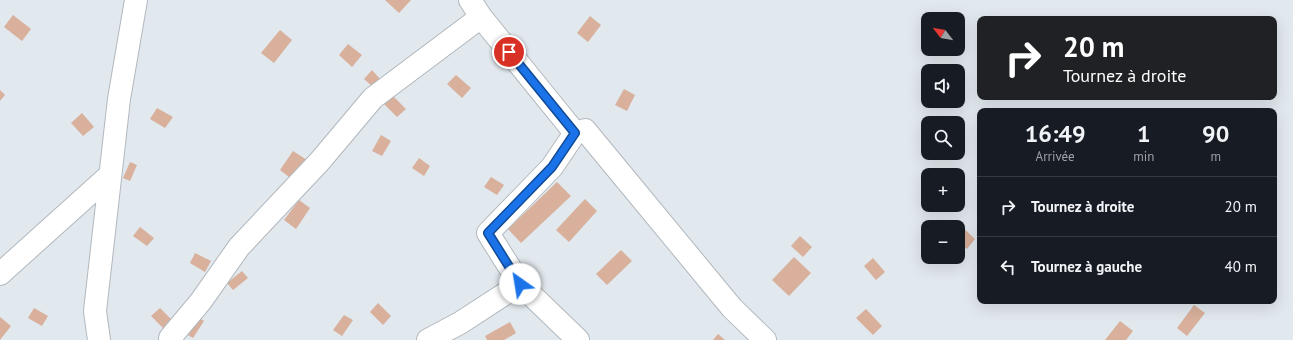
<!DOCTYPE html>
<html lang="fr">
<meta charset="utf-8">
<style>
body{margin:0;font-family:"PT Sans",sans-serif;background:#20242c;color:#f1f3f6;height:100vh;display:flex;flex-direction:column;font-size:15px;white-space:nowrap}
*{box-sizing:border-box;margin:0}
p{font-size:13px;color:#9ea1a6}
.icon{flex:none;width:22px;height:22px;fill:none;stroke:currentColor;stroke-width:2;stroke-linecap:round;stroke-linejoin:round}
.map{position:relative;flex:1;overflow:hidden}
.details{position:absolute;left:977px;top:108px;width:300px;height:196px;display:flex;flex-direction:column;background:#171b24;border-radius:8px;box-shadow:0 4px 16px #0002}
.details>*{flex:none}
.guide{position:absolute;left:977px;top:16px;width:300px;height:84px;border-radius:8px;box-shadow:0 4px 16px #0002;background:#202124;color:#fff;overflow:hidden}
.needle{width:26px;rotate:301deg}
.tools{position:absolute;left:921px;top:12px;display:grid;gap:8px}
.tools a{display:grid;place-items:center;width:44px;height:44px;border-radius:8px;background:#171b24;box-shadow:0 4px 16px #0002;font-size:20px}
.pin{position:absolute;display:grid;place-items:center;width:34px;height:34px;color:#fff;margin:-17px;border:2px solid #fff;border-radius:50%;box-shadow:0 1px 4px #0007}
.me{position:absolute;width:44px;margin:-22px;rotate:328deg;stroke-linejoin:round;filter:drop-shadow(0 0 3px #0008)}
.turn{display:flex;align-items:center;gap:14px;height:84px;padding:0 20px;font-size:18px}
.turn .icon{width:52px;height:52px;stroke-width:2.5}
.turn b{display:block;font-size:28px;line-height:34px}
.eta{display:flex;justify-content:space-evenly;align-items:center;height:68px;text-align:center}
.eta b{font-size:24px;font-weight:700;line-height:28px}
ul{padding:0;list-style:none}
li{display:flex;align-items:center;gap:12px;height:60px;padding:0 20px;border-top:1px solid #363941}
li div{flex:1}
li b{display:block;font-size:15px}
li em{font-style:normal}
.map>svg:first-child{display:block}
.building{fill:#d8b09b}
.lines{fill:none;stroke-linecap:round;stroke-linejoin:round}
.minor-casing{stroke:#b2b8be;stroke-width:24}
.minor{stroke:#fff;stroke-width:22}
.route-casing{stroke:#114b97;stroke-width:10}
.route{stroke:#1a73e8;stroke-width:7}
</style>
<div class="map">
<svg width="1293" height="340" viewBox="0 0 1293 340">
<rect width="100%" height="100%" fill="#e1e8ee"/>
<g class="building">
<path d="M 385,0 L 411,0 L 399,13 Z"/>
<path d="M 13,15 L 31,29 L 22,41 L 4,27 Z"/>
<path d="M 590,16 L 601,25 L 588,42 L 577,33 Z"/>
<path d="M 280,30 L 292,40 L 274,63 L 261,53 Z"/>
<path d="M 348,44 L 362,55 L 352,67 L 339,55 Z"/>
<path d="M 372,70 L 380,79 L 373,87 L 364,79 Z"/>
<path d="M 456,75 L 471,88 L 462,98 L 447,84 Z"/>
<path d="M 624,89 L 635,95 L 627,111 L 615,105 Z"/>
<path d="M 0,90 L 5,95 L 0,101 Z"/>
<path d="M 390,93 L 406,109 L 397,117 L 381,101 Z"/>
<path d="M 157,108 L 173,117 L 165,128 L 150,119 Z"/>
<path d="M 82,113 L 94,127 L 83,136 L 71,123 Z"/>
<path d="M 381,135 L 391,141 L 382,156 L 372,151 Z"/>
<path d="M 293,151 L 307,160 L 293,180 L 280,170 Z"/>
<path d="M 419,158 L 430,166 L 424,176 L 412,168 Z"/>
<path d="M 130,162 L 137,165 L 130,181 L 123,178 Z"/>
<path d="M 491,177 L 504,185 L 497,195 L 484,187 Z"/>
<path d="M 557,182 L 571,196 L 521,243 L 508,229 Z"/>
<path d="M 585,199 L 597,211 L 569,242 L 556,230 Z"/>
<path d="M 299,200 L 310,208 L 296,229 L 284,220 Z"/>
<path d="M 957,222 L 975,239 L 967,249 L 958,241 L 958,227 L 953,227 Z"/>
<path d="M 140,227 L 154,238 L 147,246 L 133,236 Z"/>
<path d="M 800,236 L 812,247 L 803,257 L 791,246 Z"/>
<path d="M 621,250 L 632,261 L 607,285 L 596,274 Z"/>
<path d="M 195,253 L 211,261 L 205,272 L 190,263 Z"/>
<path d="M 794,257 L 811,273 L 789,296 L 772,280 Z"/>
<path d="M 873,258 L 885,272 L 876,280 L 864,266 Z"/>
<path d="M 242,271 L 248,278 L 233,290 L 227,283 Z"/>
<path d="M 378,303 L 391,316 L 383,325 L 370,312 Z"/>
<path d="M 1194,305 L 1205,313 L 1187,336 L 1177,328 Z"/>
<path d="M 34,308 L 48,316 L 42,326 L 28,318 Z"/>
<path d="M 160,308 L 174,322 L 165,330 L 151,316 Z"/>
<path d="M 866,309 L 882,326 L 873,335 L 856,318 Z"/>
<path d="M 193,313 L 204,321 L 193,338 L 181,331 Z"/>
<path d="M 344,315 L 353,320 L 342,336 L 333,330 Z"/>
<path d="M 0,317 L 11,326 L 0,340 Z"/>
<path d="M 1120,321 L 1133,331 L 1126,340 L 1105,340 Z"/>
<path d="M 510,322 L 516,333 L 504,340 L 487,340 L 485,336 Z"/>
<path d="M 718,334 L 725,340 L 713,340 Z"/>
</g>
<g class="lines">
<defs>
<g id="minor">
<path d="M 470,0 L 481,17 L 575,133 L 585,130 L 732,308 L 765,340"/>
<path d="M 0,274 L 110,175"/>
<path d="M 520,284 L 578,340"/>
<path d="M 170,338 L 201,301 L 239,247 L 320,161 L 373,98 L 481,17"/>
<path d="M 99,340 L 95,311 L 119,99 L 136,0"/>
<path d="M 428,340 L 460,323 L 520,284 L 488,233 L 552,167 L 575,133"/>
</g>
</defs>
<use href="#minor" class="minor-casing"/>
<use href="#minor" class="minor"/>
</g>
<g class="lines">
<defs>
<path id="route" d="M 509,52 L 575,133 L 552,167 L 488,233 L 520,284"/>
</defs>
<use href="#route" class="route-casing"/>
<use href="#route" class="route"/>
</g>
</svg>
<div class="tools">
<a><svg class="needle" viewBox="-14 -14 28 28"><path d="M0-13l5 13h-10z" fill="#e53935"/><path d="M0 13l5-13h-10z" fill="#9ea1a6"/></svg></a>
<a><svg class="icon" aria-label="sound" viewBox="0 0 24 24"><path d="M4 9h4l5-4v14l-5-4H4zM17 9q2 3 0 6"/></svg></a>
<a><svg class="icon" aria-label="search" viewBox="0 0 24 24"><circle cx="10" cy="10" r="6"/><path d="M15 15l6 6"/></svg></a>
<a>+</a>
<a>−</a>
</div>
<div class="pin" style="left:509px;top:52px;background:#d93025"><svg class="icon" aria-label="arrive" viewBox="0 0 24 24"><path d="M6 21V4h12l-3 4 3 4H6"/></svg></div>
<svg class="me" style="left:520px;top:284px" viewBox="-20 -20 40 40"><circle r="19" fill="#fff"/><path d="M0-13L10 11 0 6-10 11z" fill="#1a73e8"/></svg>
<div class="guide">
<div class="turn"><svg class="icon" aria-label="right" viewBox="0 0 24 24"><path d="M7 20v-9h11M14 6l5 5-5 5"/></svg><div><b>20 m</b>Tournez à droite</div></div>
</div>
<section class="details">
<div class="eta">
<div><b>16:49</b><p>Arrivée</p></div>
<div><b>1</b><p>min</p></div>
<div><b>90</b><p>m</p></div>
</div>
<ul>
<li><svg class="icon" aria-label="right" viewBox="0 0 24 24"><path d="M7 20v-9h11M14 6l5 5-5 5"/></svg><div><b>Tournez à droite</b></div><em>20 m</em></li>
<li><svg class="icon" aria-label="left" viewBox="0 0 24 24"><path d="M17 20v-9H6M10 6l-5 5 5 5"/></svg><div><b>Tournez à gauche</b></div><em>40 m</em></li>
</ul>
</section>
</div>
